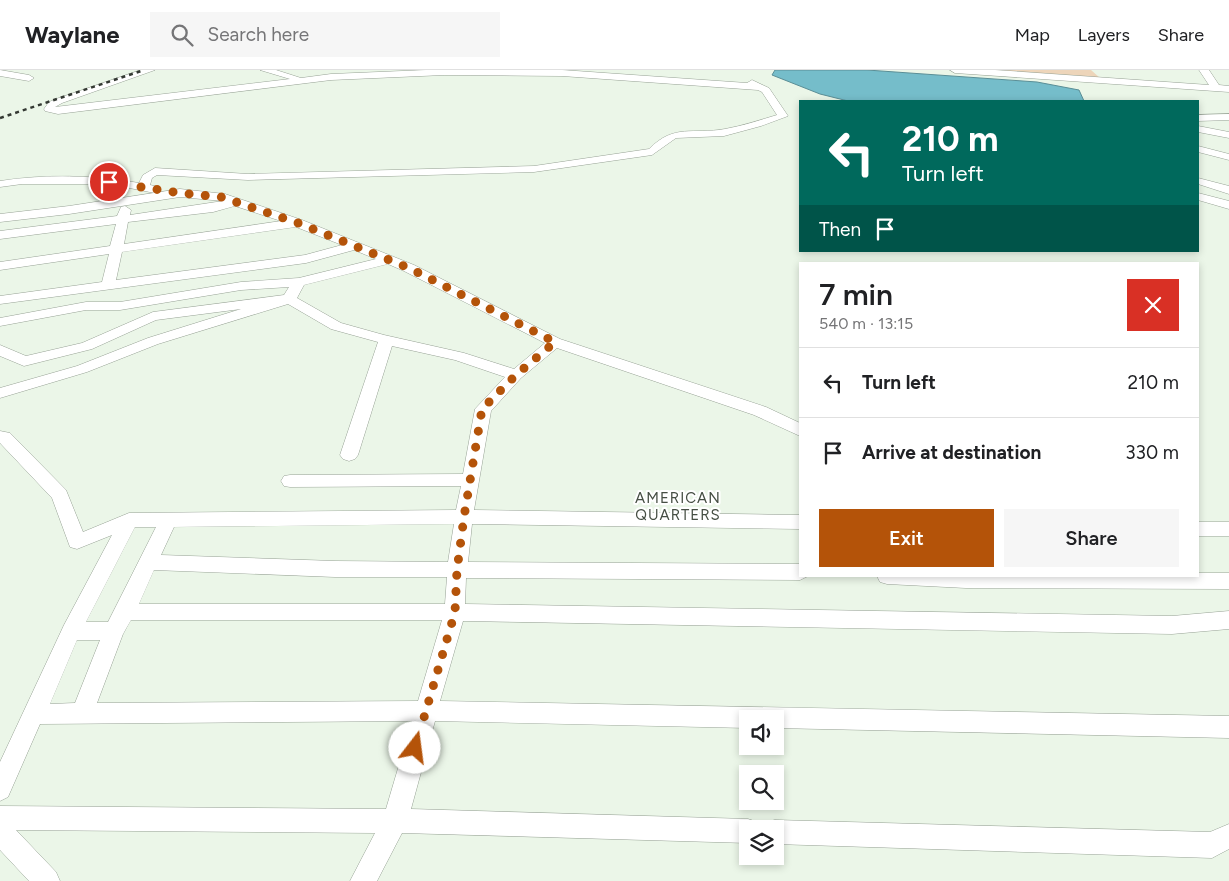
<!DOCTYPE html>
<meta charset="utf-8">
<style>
body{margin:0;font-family:Figtree,sans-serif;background:#f6f6f6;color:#202124;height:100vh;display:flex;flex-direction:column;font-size:19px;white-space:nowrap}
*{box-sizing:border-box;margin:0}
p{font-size:16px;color:#757577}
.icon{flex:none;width:28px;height:28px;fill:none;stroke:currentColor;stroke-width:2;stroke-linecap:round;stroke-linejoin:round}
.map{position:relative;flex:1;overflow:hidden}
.side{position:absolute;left:799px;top:192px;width:400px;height:315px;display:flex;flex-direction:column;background:#fff;border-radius:0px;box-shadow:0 2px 8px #0003}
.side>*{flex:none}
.hud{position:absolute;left:799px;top:30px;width:400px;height:152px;border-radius:0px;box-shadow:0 2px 8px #0003;background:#00695c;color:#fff;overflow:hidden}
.controls{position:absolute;left:739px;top:640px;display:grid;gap:10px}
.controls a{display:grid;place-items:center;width:45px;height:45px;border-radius:0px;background:#fff;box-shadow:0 2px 8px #0003;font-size:25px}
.pin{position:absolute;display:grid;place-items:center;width:42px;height:42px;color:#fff;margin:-21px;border:2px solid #fff;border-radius:50%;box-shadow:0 1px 5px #0007}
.me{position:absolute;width:55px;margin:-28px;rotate:15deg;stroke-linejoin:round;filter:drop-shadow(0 0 4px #0008)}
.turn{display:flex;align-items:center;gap:18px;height:105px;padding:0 20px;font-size:22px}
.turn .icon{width:65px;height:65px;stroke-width:2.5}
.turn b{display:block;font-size:35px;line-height:42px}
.then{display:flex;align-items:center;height:48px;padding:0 20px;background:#0003;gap:10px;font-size:19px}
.round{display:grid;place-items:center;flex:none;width:52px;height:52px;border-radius:0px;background:#f6f6f6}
.head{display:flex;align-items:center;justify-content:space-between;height:85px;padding:0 20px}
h1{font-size:30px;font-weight:600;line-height:38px}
.primary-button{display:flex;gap:10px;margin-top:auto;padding:10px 20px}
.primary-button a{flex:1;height:58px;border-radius:0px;background:#b45309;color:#fff;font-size:20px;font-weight:600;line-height:58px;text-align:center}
.primary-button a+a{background:#f6f6f6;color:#202124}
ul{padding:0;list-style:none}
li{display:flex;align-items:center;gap:15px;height:70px;padding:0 20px;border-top:1px solid #e0e0e0}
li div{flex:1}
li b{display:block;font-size:19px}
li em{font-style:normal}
header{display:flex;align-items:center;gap:30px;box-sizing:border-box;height:70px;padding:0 25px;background:#fff;border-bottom:1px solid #e0e0e0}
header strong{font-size:24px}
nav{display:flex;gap:28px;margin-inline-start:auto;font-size:18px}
.search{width:350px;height:45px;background:#f6f6f6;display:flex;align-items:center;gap:12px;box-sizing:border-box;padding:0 18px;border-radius:0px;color:#757577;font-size:19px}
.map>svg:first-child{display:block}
.green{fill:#edd5ba}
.water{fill:#75bdca;stroke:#5a8e96}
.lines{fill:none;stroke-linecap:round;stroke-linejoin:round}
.minor-casing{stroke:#97a295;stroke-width:1}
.minor{fill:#fff;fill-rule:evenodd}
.rail{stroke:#343933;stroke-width:2.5;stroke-dasharray:4 4;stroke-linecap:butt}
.route{stroke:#b45309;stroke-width:9;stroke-dasharray:0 16.2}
.labels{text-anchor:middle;stroke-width:4;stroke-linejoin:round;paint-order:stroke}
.neighbourhood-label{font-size:15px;letter-spacing:1px;fill:#464f44;stroke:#fff}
</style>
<header>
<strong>Waylane</strong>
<div class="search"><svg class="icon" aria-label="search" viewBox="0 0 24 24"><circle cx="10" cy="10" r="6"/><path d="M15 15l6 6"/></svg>Search here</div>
<nav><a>Map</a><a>Layers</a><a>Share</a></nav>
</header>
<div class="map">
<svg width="1229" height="811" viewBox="0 0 1229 811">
<rect width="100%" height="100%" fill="#ebf6e8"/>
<path class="green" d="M 984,0 L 1091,0 L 1100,8 Z"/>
<path class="water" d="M 775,0 L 867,0 L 1037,12 L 1079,20 L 1084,31 L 848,31 L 820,24 L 772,5 Z"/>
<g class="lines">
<defs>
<g id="minor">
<path d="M 0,0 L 29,5 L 34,8 L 29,11 L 0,6 Z"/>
<path d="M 141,0 L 155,0 L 62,33 L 55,37 L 290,9 L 260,0 L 276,0 L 301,8 L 331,4 L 426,0 L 562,0 L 747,13 L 752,10 L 769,18 L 788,46 L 761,56 L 724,66 L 676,68 L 652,85 L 534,102 L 248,110 L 157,105 L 152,108 L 150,115 L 159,117 L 161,119 L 155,123 L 109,114 L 22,114 L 0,117 L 0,111 C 45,104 94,105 139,113 L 143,105 L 155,98 L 248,104 L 534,96 L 649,79 C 675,53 692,65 725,59 C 742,56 760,50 777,45 L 762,22 L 758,20 L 562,6 L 444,5 L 331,10 L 58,44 L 45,41 L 44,39 L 49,32 L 56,29 Z"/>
<path d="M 950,0 L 995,0 L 1209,15 L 1199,0 L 1209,0 L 1219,15 L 1229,16 L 1229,22 L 955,3 Z"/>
<path d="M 1229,44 L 1229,50 L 1198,51 L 1198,45 Z"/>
<path d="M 1198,56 L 1229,62 L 1229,68 L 1198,62 Z"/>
<path d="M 1198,76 L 1229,84 L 1229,90 L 1198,82 Z"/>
<path d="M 1198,108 L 1229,116 L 1229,124 L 1198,114 Z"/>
<path d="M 180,119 L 225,124 L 302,150 L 414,195 L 560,269 L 766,337 L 800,353 L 800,366 L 754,345 L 557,278 L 521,308 L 491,341 L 474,440 L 800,445 L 800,459 L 472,454 L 468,492 L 800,494 L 800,506 L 808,506 L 800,510 L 466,508 L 465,534 L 1172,546 L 1229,541 L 1229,559 L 1172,564 L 463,551 L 440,631 L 1229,646 L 1229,668 L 775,658 L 775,649 L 748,649 L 748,658 L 435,651 L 411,739 L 748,749 L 757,752 L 759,759 L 748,759 L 748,773 L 402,763 L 377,811 L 350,811 L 375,763 L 16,760 L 56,802 L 60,811 L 29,811 L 0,780 L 0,736 L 386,739 L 412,651 L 40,654 L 8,727 L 0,731 L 0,692 L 64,555 L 112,465 L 77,479 L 70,477 L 52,428 L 0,373 L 0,361 L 10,363 L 66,420 L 83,462 L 129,443 L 456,440 L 461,416 L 290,417 L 284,416 L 281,411 L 284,406 L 290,405 L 463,404 L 475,339 L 505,307 L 455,290 L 392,276 L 358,385 L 355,389 L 349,391 L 343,389 L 340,385 L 378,272 L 331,259 L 288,234 L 158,274 L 87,302 L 0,328 L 0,318 L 77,296 L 148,268 L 241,239 L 156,250 L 92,279 L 24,296 L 0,286 L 0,275 L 26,286 L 82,273 L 153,242 L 284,225 L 289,217 L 241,220 L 120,240 L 86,240 L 0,256 L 0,248 L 86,232 L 120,232 L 241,212 L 299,208 L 376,189 L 354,180 L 306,193 L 0,234 L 0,226 L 102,212 L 109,184 L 0,200 L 0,192 L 110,176 L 116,154 L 0,169 L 0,161 L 117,146 L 121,137 L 125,136 L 131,140 L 130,145 L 223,131 L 180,127 L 69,144 L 0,152 L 0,144 L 69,136 ZM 235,136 L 281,151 L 124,174 L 128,152 L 213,142 ZM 296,157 L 342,175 L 305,185 L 116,210 L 122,182 ZM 388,194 L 404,201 L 545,273 L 514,299 L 464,283 L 384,265 L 341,253 L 297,228 L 304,215 ZM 454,454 L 448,492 L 335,491 L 161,485 L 174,457 ZM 135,457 L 156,457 L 108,552 L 86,552 ZM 154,500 L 335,507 L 447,507 L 445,534 L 139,534 ZM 131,550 L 442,550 L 418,631 L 97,633 L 123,564 ZM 77,570 L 100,570 L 75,633 L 50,634 Z"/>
<path d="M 1198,123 L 1229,131 L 1229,139 L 1198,130 Z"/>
<rect x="1198" y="452" width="31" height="14"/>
<path d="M 1198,503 L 1229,503 L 1229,519 L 966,518 L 887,514 L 880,512 L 877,506 L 1198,506 Z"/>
<path d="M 775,750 L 1210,762 L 1229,754 L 1229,779 L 1212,788 L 775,774 L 775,759 L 764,759 L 766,753 Z"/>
</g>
</defs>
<use href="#minor" class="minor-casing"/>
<use href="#minor" class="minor"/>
<path class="rail" d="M 0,48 L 144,0"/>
</g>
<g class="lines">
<path class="route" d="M 109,112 L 180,123 L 221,127 L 298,153 L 409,198 L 555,272 L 516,305 L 482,339 L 464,447 L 457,500 L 455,542 L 415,678"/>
</g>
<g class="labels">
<g class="neighbourhood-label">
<text x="678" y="433">AMERICAN<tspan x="678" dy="17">QUARTERS</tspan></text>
</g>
</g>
</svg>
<div class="controls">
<a><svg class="icon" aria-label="sound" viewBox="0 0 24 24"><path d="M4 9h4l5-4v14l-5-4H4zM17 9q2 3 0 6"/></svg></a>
<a><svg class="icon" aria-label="search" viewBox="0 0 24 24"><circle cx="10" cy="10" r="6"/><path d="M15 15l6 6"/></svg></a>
<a><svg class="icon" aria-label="layers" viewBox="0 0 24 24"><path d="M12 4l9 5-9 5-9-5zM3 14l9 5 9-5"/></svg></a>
</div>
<div class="pin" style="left:109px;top:112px;background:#d93025"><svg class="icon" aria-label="arrive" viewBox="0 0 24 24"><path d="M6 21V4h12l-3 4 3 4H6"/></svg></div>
<svg class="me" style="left:415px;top:678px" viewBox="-20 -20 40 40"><circle r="19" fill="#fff"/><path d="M0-13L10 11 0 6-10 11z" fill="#b45309"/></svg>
<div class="hud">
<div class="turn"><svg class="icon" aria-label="left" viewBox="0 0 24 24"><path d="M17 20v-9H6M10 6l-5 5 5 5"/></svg><div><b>210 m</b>Turn left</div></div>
<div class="then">Then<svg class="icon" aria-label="arrive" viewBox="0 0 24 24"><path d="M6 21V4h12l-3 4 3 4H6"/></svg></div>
</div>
<section class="side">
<div class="head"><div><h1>7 min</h1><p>540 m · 13:15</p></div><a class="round" style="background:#d93025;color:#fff"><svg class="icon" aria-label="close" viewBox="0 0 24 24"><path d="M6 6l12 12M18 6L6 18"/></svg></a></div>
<ul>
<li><svg class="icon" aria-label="left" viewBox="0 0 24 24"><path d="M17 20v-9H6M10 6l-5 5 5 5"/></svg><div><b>Turn left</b></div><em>210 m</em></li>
<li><svg class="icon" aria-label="arrive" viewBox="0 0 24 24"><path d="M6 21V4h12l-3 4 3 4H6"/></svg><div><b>Arrive at destination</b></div><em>330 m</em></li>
</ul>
<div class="primary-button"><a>Exit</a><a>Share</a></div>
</section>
</div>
